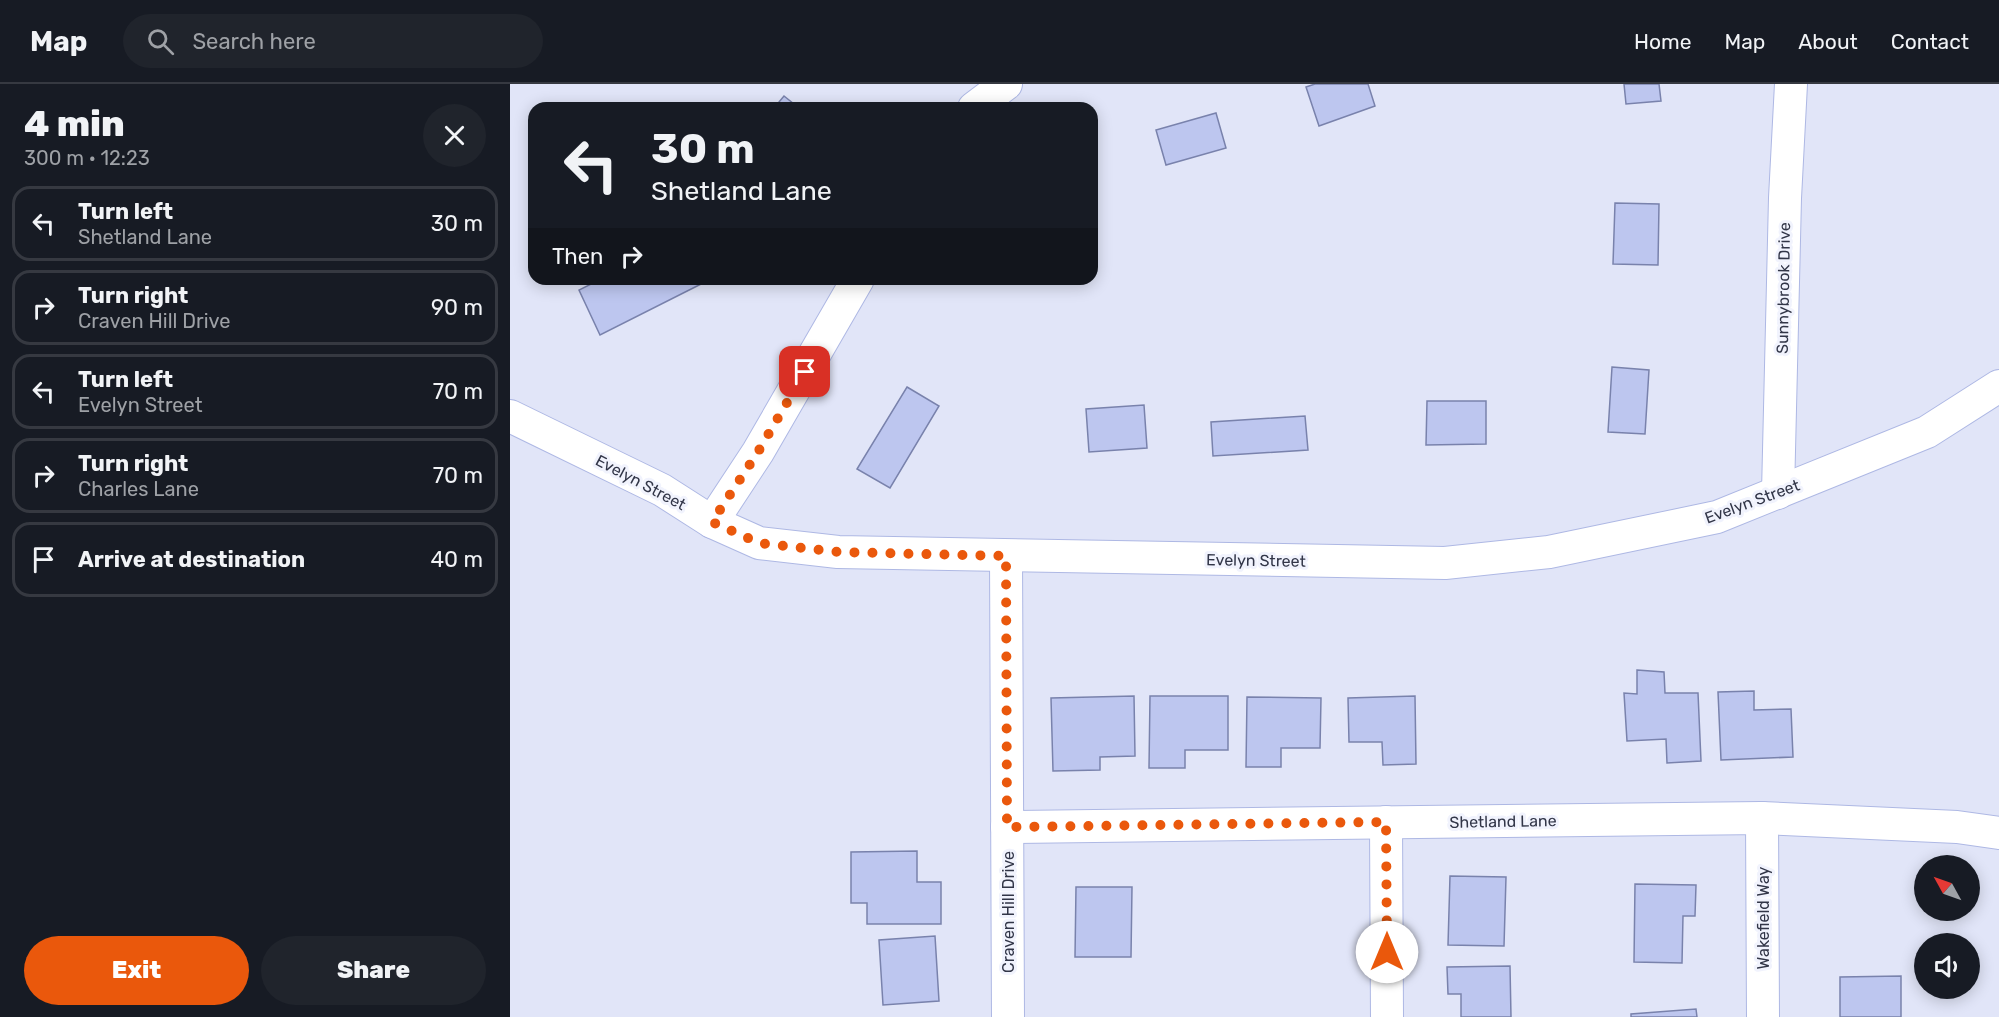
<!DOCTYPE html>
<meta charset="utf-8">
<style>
body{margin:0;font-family:Rubik,sans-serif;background:#20242c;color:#f1f3f6;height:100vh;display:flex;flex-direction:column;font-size:22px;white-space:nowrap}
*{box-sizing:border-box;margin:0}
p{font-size:20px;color:#9ea1a6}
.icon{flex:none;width:33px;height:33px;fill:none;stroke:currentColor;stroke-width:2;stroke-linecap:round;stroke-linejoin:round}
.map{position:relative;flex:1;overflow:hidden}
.drawer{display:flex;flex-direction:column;background:#171b24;width:510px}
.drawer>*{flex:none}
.banner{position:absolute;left:18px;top:18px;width:570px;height:183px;border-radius:18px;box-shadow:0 3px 15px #0003;background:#171b24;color:#f1f3f6;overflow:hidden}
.needle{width:39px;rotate:310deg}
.buttons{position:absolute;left:1404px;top:771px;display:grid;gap:12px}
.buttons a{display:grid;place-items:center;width:66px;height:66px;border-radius:50%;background:#171b24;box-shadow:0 3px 15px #0003;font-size:30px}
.pin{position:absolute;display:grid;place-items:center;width:51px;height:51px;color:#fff;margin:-26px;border-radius:12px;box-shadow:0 3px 9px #0006}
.me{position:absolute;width:66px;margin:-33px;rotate:0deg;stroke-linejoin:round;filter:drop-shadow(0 0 4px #0008)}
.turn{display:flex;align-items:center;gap:21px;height:126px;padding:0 24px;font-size:27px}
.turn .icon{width:78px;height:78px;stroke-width:2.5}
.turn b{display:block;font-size:42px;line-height:51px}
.then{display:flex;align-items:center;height:57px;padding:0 24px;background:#0003;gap:12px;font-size:22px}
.round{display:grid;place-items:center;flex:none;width:63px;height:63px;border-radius:32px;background:#20242c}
.overview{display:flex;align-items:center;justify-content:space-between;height:102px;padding:0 24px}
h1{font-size:36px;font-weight:800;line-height:45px}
.button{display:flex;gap:12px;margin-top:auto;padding:12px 24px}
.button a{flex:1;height:69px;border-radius:36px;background:#ea580c;color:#fff;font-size:24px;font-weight:800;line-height:69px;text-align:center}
.button a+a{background:#20242c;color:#f1f3f6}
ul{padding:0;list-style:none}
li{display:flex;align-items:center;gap:18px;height:75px;margin:0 12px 9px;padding:0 12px;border:3px solid #363941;border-radius:18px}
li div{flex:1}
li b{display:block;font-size:22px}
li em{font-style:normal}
header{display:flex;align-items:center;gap:36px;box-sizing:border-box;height:84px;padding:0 30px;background:#171b24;border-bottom:2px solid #363941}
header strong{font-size:28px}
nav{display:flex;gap:33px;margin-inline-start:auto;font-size:21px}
.search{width:420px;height:54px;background:#20242c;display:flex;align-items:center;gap:15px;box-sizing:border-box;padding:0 21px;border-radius:33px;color:#9ea1a6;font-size:22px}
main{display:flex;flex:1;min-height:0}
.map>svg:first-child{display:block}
.building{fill:#bdc6ef;stroke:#7982ac;stroke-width:1.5}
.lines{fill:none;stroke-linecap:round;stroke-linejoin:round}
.minor-casing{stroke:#aeb8e4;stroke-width:34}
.minor{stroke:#fff;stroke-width:32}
.route{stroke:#ea580c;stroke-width:10;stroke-dasharray:0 18}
.labels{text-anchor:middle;stroke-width:6;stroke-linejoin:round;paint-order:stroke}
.street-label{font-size:16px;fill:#323648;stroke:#f1f3fd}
</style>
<header>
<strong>Map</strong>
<div class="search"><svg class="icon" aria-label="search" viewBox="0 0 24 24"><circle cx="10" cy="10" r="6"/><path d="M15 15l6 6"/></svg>Search here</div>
<nav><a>Home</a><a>Map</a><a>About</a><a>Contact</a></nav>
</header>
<main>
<section class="drawer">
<div class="overview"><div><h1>4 min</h1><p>300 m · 12:23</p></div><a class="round"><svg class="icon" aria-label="close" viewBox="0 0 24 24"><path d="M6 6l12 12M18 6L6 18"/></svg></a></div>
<ul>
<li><svg class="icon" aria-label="left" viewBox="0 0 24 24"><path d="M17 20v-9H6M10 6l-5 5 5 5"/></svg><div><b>Turn left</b><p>Shetland Lane</p></div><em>30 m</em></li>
<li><svg class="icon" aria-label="right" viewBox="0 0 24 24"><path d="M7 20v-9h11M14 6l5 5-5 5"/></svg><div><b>Turn right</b><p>Craven Hill Drive</p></div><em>90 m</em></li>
<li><svg class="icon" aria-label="left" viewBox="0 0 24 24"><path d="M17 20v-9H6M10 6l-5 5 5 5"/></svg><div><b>Turn left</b><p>Evelyn Street</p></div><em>70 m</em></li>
<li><svg class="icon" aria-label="right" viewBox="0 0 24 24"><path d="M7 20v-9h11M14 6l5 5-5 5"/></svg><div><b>Turn right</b><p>Charles Lane</p></div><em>70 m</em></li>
<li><svg class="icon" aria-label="arrive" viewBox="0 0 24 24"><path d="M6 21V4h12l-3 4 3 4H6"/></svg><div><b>Arrive at destination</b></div><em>40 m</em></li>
</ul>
<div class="button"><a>Exit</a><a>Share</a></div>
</section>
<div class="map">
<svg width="1489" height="933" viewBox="0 0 1489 933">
<rect width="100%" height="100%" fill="#e1e5f8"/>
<g class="building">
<path d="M 805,0 L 858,0 L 865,22 L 809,42 L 796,3 Z"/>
<path d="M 1114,0 L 1149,0 L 1151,17 L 1116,20 Z"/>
<path d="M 274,12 L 289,24 L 264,24 Z"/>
<path d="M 706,29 L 716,64 L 656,81 L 646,46 Z"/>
<path d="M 1105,119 L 1149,120 L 1148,181 L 1103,180 Z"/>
<path d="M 91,195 L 201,195 L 90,251 L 69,206 Z"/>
<path d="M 1102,283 L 1139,286 L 1135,350 L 1098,348 Z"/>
<path d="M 397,303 L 429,322 L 380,404 L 347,385 Z"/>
<path d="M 917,317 L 976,317 L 976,360 L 916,361 Z"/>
<path d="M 634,321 L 637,364 L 579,368 L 576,325 Z"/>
<path d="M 795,332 L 798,366 L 703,372 L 701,338 Z"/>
<path d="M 1127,586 L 1154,588 L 1155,609 L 1188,609 L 1191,677 L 1157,679 L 1156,655 L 1117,657 L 1114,609 L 1127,610 Z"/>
<path d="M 1244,607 L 1244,626 L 1281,625 L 1283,673 L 1211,676 L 1208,608 Z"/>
<path d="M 624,612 L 625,672 L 590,673 L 590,686 L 543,687 L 541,614 Z"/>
<path d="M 640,612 L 718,612 L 718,666 L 675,666 L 675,684 L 639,684 Z"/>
<path d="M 905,612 L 906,680 L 873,681 L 872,658 L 839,658 L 838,614 Z"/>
<path d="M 737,613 L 811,614 L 810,664 L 771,664 L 771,683 L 736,683 Z"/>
<path d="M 407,767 L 407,798 L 431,798 L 431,840 L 357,840 L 357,819 L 341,819 L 341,768 Z"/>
<path d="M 940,792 L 996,793 L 994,862 L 938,861 Z"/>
<path d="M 1125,800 L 1186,801 L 1185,832 L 1173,832 L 1172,879 L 1124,878 Z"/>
<path d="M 566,803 L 622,803 L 621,873 L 565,873 Z"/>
<path d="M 425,852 L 429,917 L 373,921 L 369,856 Z"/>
<path d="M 1000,882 L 1001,933 L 951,933 L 951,910 L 938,910 L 937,883 Z"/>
<path d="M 1391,892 L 1391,933 L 1330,933 L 1330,893 Z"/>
<path d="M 1186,925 L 1187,933 L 1121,933 L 1121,930 Z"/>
</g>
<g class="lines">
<defs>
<g id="minor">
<path d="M 464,24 L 496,0"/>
<path d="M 0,332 L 152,406 L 202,438 L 249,459 L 328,468 L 935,479 L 1039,468 L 1207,433 L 1417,348 L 1489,302"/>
<path d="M 1268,409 L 1275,114 L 1281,0"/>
<path d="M 202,438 L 248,368 L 348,195"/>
<path d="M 496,472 L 498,933"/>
<path d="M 1252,734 L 1253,933"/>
<path d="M 876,738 L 877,933"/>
<path d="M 497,743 L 1252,734 L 1447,743 L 1489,749"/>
</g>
</defs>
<use href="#minor" class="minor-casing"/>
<use href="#minor" class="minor"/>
</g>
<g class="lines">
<path class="route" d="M 295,288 L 248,368 L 202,438 L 249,459 L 328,468 L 496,472 L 497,743 L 876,738 L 877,868"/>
</g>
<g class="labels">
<g class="street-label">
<text transform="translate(1273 204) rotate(-89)" y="6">Sunnybrook Drive</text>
<text transform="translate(131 398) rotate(28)" y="6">Evelyn Street</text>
<text transform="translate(1242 417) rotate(-20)" y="6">Evelyn Street</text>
<text transform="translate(746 476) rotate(1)" y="6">Evelyn Street</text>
<text transform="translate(993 737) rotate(-1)" y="6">Shetland Lane</text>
<text transform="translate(498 828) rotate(-90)" y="6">Craven Hill Drive</text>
<text transform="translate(1253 834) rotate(-90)" y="6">Wakefield Way</text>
</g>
</g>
</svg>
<div class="buttons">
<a><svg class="needle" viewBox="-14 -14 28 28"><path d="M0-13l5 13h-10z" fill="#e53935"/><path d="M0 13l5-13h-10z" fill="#9ea1a6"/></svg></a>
<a><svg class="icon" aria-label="sound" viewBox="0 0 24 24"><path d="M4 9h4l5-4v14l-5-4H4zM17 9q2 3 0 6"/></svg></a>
</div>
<div class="pin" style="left:295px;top:288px;background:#d93025"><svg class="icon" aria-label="arrive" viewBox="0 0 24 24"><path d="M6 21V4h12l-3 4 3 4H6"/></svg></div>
<svg class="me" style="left:877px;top:868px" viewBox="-20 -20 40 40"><circle r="19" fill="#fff"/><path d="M0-13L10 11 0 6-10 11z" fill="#ea580c"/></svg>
<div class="banner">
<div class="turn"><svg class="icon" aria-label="left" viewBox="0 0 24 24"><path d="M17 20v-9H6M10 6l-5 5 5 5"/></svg><div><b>30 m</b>Shetland Lane</div></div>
<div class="then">Then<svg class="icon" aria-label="right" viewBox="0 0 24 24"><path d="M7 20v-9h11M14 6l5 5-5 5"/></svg></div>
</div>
</div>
</main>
